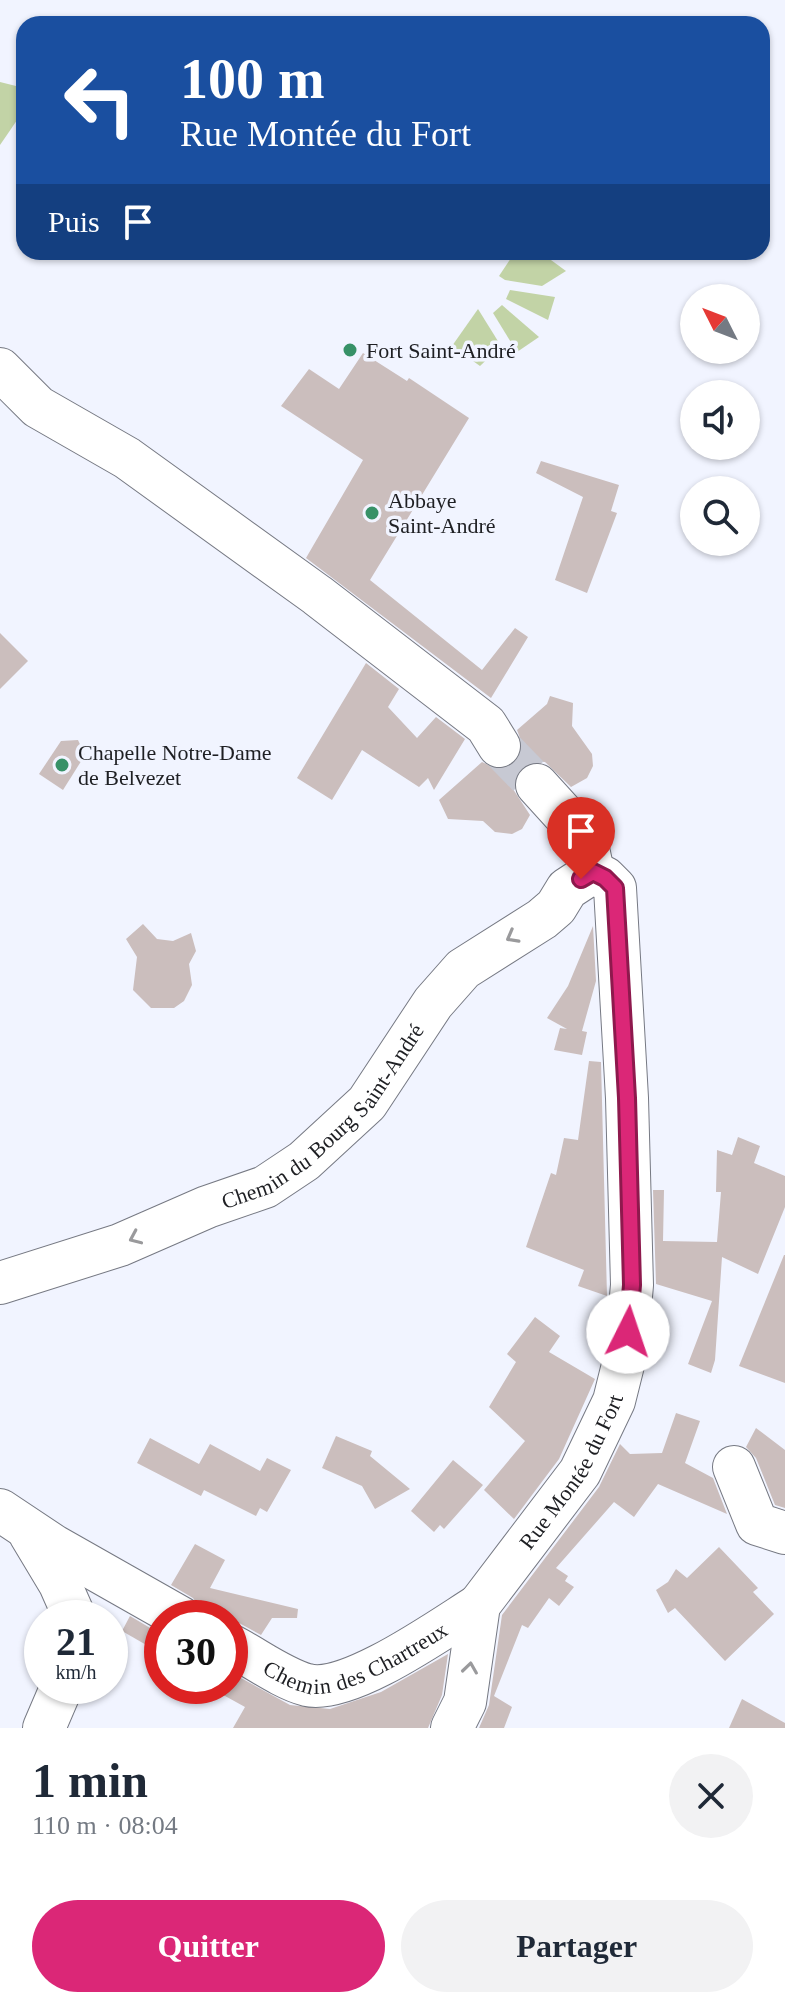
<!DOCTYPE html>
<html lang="fr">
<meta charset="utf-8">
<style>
body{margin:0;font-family:Georgia,serif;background:#f2f2f3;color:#1f2937;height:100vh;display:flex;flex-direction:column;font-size:30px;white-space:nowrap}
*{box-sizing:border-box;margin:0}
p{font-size:26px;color:#747a83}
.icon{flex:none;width:44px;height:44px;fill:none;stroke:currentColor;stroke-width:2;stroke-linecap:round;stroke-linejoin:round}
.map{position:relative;height:1728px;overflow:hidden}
.panel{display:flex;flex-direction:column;background:#fff;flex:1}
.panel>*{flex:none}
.top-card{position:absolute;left:16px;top:16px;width:754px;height:244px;border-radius:24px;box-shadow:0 2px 6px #0004;background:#1a4fa0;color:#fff;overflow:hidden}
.needle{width:52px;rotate:312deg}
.tools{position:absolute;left:680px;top:284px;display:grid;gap:16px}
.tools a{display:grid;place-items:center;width:80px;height:80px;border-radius:50%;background:#fff;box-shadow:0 2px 6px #0004;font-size:40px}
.speed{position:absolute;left:24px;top:1600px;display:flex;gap:16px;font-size:40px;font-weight:700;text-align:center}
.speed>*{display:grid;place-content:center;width:104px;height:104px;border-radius:50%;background:#fff;box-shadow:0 2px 6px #0004;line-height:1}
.speed small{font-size:20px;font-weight:400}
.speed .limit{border:12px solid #d22;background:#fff;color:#111}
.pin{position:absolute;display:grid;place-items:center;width:68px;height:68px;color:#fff;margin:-82px -34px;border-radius:50% 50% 50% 0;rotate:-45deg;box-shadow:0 0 8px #0007}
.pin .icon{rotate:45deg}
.me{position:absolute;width:88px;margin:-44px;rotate:4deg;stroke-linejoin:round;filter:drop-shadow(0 0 6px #0008)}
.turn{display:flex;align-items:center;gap:28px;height:168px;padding:0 32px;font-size:36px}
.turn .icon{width:104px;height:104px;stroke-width:2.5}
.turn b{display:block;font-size:56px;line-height:68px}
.then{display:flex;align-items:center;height:76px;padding:0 32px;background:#0003;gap:16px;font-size:30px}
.round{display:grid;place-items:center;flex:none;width:84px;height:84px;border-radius:42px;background:#f2f2f3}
.head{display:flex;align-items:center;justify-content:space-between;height:136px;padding:0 32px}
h1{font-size:48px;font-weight:700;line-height:60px}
.button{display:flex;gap:16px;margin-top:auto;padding:16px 32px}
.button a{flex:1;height:92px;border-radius:48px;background:#db2777;color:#fff;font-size:32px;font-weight:700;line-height:92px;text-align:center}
.button a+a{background:#f2f2f3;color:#1f2937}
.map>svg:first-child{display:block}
.green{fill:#c2d3a6}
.building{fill:#cbbebd}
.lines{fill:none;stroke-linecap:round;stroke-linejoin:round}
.minor-tunnel{stroke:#c7c9d3;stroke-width:42;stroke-dasharray:42 21;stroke-linecap:butt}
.minor-casing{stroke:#767983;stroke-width:44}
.minor{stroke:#fff;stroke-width:42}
.oneway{stroke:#9a9a9c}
.route-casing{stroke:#8e194d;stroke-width:20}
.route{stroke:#db2777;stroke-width:14}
.poi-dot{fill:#379167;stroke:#f1f4ff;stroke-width:3}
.labels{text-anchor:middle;stroke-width:7;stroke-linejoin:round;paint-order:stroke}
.poi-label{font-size:22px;fill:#1e1f23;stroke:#f1f4ff;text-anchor:start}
.street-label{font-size:22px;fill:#1e1f23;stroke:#f1f4ff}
</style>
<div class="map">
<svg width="785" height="1728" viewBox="0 0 785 1728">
<rect width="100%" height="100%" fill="#f1f4ff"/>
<g class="green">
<path d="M 0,82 L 24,88 L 24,110 L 0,145 Z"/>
<path d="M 515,252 L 540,252 L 566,271 L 542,286 L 505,280 L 499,276 Z"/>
<path d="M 510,290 L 555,297 L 548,320 L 506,299 Z"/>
<path d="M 502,305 L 539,337 L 517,352 L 493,313 Z"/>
<path d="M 478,309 L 501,346 L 480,366 L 452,346 Z"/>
</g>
<g class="building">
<path d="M 363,353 L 407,381 L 409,378 L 469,418 L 370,580 L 482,670 L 515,628 L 528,637 L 491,698 L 306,558 L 363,460 L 281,406 L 309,369 L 339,389 Z"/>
<path d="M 541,461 L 619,485 L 611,511 L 617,513 L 587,593 L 555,580 L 583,497 L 536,473 Z"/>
<path d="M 0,633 L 28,661 L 0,689 Z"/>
<path d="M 366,663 L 399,689 L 388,707 L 417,738 L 436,717 L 465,739 L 434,790 L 428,778 L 419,787 L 362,750 L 332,800 L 297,778 Z"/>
<path d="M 550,696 L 573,703 L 572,726 L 592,754 L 593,766 L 587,778 L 571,787 L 545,762 L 533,761 L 522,767 L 514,777 L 513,789 L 530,815 L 522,829 L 512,834 L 495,832 L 483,821 L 448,819 L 439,800 L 482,762 L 499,770 L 512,766 L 520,758 L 523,746 L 517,730 L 547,704 Z"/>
<path d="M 78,740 L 85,755 L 63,790 L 39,774 L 61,741 Z"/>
<path d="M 143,924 L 157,939 L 173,941 L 191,933 L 196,951 L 189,964 L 192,985 L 184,1001 L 174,1008 L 151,1008 L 133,990 L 137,957 L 126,939 Z"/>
<path d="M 593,926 L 596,981 L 582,1031 L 587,1032 L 582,1055 L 554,1050 L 560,1028 L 567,1029 L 547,1018 L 568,986 Z"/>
<path d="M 589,1061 L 601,1062 L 607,1296 L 578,1286 L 584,1270 L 526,1247 L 551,1173 L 556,1175 L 564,1138 L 578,1140 Z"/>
<path d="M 738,1137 L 760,1146 L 754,1163 L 785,1176 L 785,1207 L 758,1274 L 722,1257 L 715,1360 L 711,1373 L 688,1364 L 712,1301 L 656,1284 L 653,1190 L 664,1190 L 663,1241 L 717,1242 L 721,1192 L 716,1192 L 717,1150 L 732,1155 Z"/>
<path d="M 784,1255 L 785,1255 L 785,1383 L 739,1366 Z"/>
<path d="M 535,1317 L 560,1336 L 549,1352 L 595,1379 L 559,1459 L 514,1519 L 484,1490 L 525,1441 L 489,1407 L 516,1362 L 507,1354 Z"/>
<path d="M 676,1413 L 700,1421 L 685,1463 L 713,1478 L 727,1514 L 658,1484 L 634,1517 L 614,1502 L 556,1568 L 568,1576 L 565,1581 L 574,1587 L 559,1606 L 549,1598 L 528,1628 L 522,1625 L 494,1696 L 512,1707 L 504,1728 L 479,1728 L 489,1705 L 502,1615 L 599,1487 L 620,1444 L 630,1454 L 662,1453 Z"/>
<path d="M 756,1428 L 785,1450 L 785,1508 L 775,1505 L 756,1458 L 746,1447 Z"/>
<path d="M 336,1436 L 372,1451 L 370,1456 L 410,1489 L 375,1509 L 362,1486 L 322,1468 Z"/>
<path d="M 150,1438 L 199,1464 L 210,1444 L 260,1471 L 267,1458 L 291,1470 L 267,1512 L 260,1508 L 256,1516 L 204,1490 L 201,1496 L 137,1463 Z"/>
<path d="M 453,1460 L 483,1485 L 444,1529 L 440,1525 L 434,1532 L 411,1511 Z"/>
<path d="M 195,1544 L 225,1560 L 210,1588 L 298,1609 L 297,1618 L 272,1618 L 261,1635 L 230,1618 L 204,1614 L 193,1598 L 171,1585 Z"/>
<path d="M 719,1547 L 758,1588 L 753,1592 L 774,1614 L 725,1661 L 675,1608 L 668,1613 L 656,1590 L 668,1582 L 676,1569 L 687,1578 Z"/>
<path d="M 130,1616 L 162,1635 L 162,1654 L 122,1631 Z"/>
<path d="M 448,1654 L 442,1695 L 428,1728 L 233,1728 L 245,1707 L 207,1686 L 230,1686 L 230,1672 L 290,1705 L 330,1709 L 381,1692 Z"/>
<path d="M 742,1699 L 785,1723 L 785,1728 L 729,1728 Z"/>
</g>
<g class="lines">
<path class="minor-tunnel" d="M 499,746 L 537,785"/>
<defs>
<g id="minor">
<path d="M 0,369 L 38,407 L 127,458 L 317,595 L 486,725 L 499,746"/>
<path d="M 537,785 L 586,839 L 593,872"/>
<path id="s1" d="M 0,1283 L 120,1245 L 207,1207 L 265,1187 L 304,1161 L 367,1103 L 433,1003 L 463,969 L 542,919 L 556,907 L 567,889 L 593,872"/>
<path d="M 734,1467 L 757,1524 L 785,1533"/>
<path d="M 0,1510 L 54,1546 L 181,1618"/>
<path d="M 30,1534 L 60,1584 L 75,1618"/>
<path id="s2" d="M 230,1645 C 254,1657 281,1678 307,1685 C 349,1695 442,1628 479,1605"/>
<path d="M 44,1728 L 62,1686"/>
<path id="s3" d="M 452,1728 L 465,1702 L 479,1605 L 580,1472 L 614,1401 L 626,1353 L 632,1285 L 627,1098 L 615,888 L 605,878 L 593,872"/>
</g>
</defs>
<use href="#minor" class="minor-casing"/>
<use href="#minor" class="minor"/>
</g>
<defs><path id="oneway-chevron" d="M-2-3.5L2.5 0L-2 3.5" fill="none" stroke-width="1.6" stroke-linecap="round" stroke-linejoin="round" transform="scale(2)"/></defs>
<g class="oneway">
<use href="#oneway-chevron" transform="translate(512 937) rotate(151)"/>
<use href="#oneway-chevron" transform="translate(135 1238) rotate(156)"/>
<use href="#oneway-chevron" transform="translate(470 1668) rotate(-82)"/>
</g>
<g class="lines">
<defs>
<path id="route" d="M 581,879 L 593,872 L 605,878 L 615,888 L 627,1098 L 632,1285 L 628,1332"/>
</defs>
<use href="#route" class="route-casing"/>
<use href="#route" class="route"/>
</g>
<g class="poi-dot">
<circle cx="350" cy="350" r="8"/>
<circle cx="372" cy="513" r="8"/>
<circle cx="62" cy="765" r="8"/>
</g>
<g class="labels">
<g class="poi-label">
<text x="366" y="358">Fort Saint-André</text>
<text x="388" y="508">Abbaye<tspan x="388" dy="25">Saint-André</tspan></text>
<text x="78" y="760">Chapelle Notre-Dame<tspan x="78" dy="25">de Belvezet</tspan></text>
</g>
<g class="street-label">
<text dy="8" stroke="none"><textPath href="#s1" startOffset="372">Chemin du Bourg Saint-André</textPath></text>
<text dy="8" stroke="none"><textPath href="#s3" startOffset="290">Rue Montée du Fort</textPath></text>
<text dy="8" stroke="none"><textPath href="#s2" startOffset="140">Chemin des Chartreux</textPath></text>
</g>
</g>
</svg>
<div class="tools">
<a><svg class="needle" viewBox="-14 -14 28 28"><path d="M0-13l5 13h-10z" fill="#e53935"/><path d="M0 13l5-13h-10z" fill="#747a83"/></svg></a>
<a><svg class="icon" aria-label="sound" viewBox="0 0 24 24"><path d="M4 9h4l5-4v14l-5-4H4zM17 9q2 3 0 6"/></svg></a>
<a><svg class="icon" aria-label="search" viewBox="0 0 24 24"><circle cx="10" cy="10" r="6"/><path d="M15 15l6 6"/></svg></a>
</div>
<div class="speed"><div>21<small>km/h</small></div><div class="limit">30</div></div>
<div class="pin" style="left:581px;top:879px;background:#d93025"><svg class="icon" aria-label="arrive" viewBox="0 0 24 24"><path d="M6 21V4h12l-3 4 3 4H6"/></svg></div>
<svg class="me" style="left:628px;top:1332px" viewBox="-20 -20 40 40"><circle r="19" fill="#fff"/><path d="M0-13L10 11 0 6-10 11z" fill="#db2777"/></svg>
<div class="top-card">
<div class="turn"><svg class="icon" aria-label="left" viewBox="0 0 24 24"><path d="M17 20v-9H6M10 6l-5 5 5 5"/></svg><div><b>100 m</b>Rue Montée du Fort</div></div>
<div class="then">Puis<svg class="icon" aria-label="arrive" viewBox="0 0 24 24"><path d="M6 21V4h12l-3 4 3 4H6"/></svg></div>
</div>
</div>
<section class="panel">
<div class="head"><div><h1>1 min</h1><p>110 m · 08:04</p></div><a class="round"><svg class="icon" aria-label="close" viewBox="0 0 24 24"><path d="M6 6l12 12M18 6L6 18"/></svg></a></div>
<div class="button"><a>Quitter</a><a>Partager</a></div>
</section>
